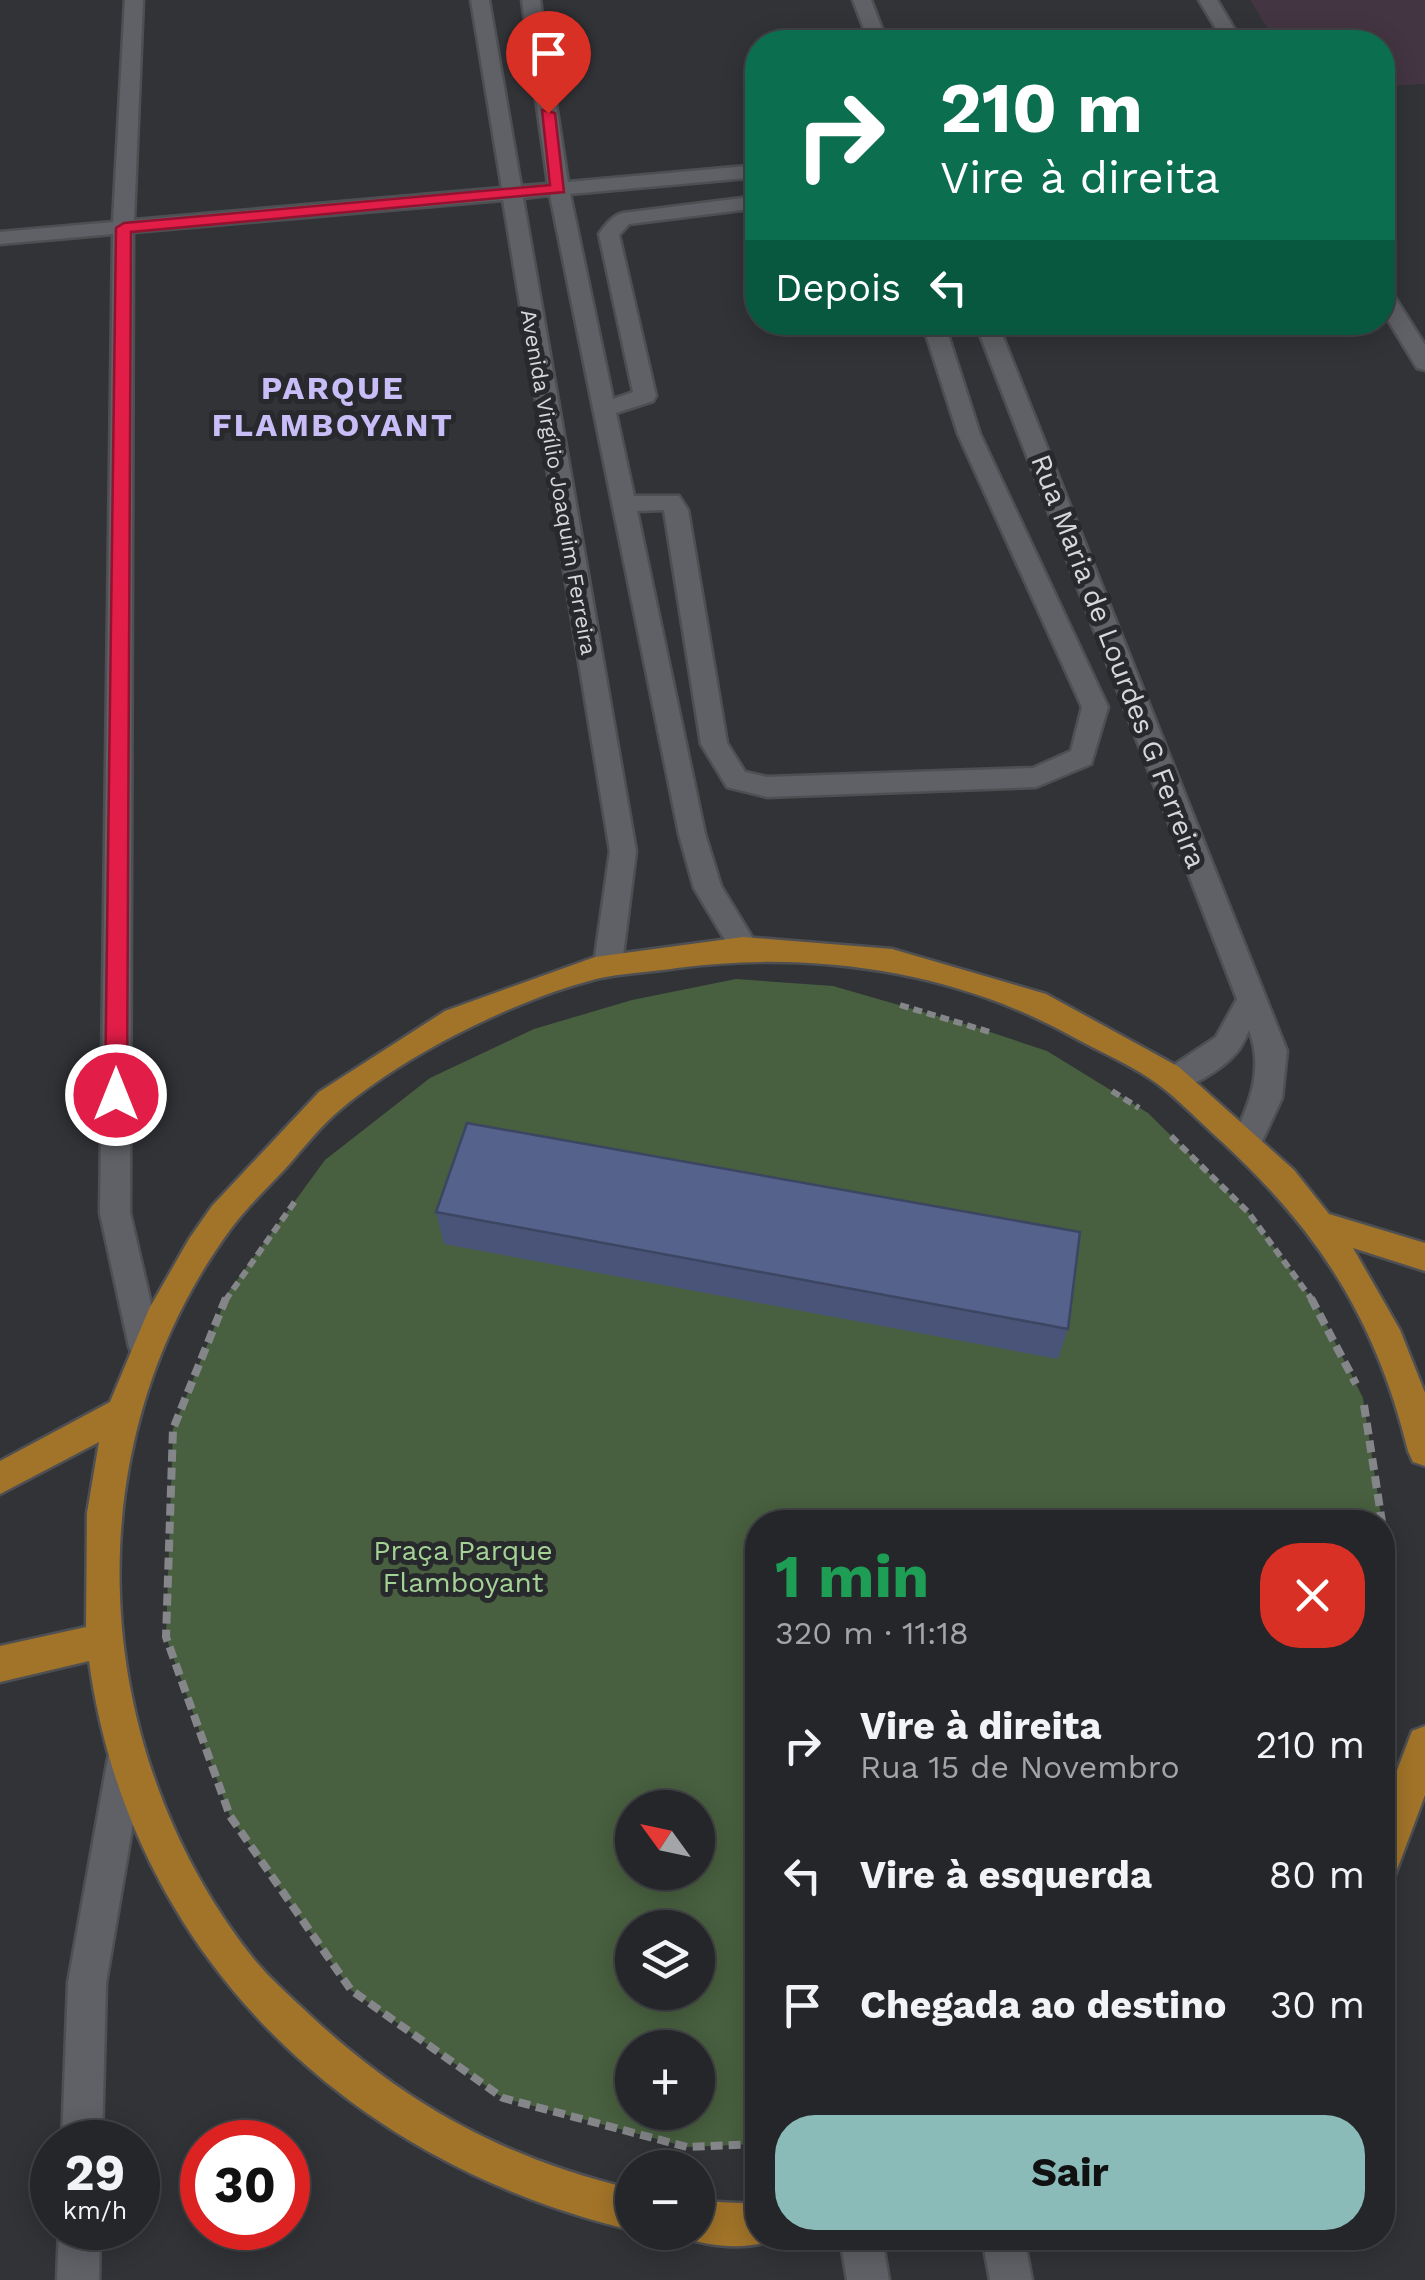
<!DOCTYPE html>
<html lang="pt">
<meta charset="utf-8">
<style>
body{margin:0;font-family:"Work Sans",sans-serif;background:#2d2e31;color:#f1f3f6;height:100vh;display:flex;flex-direction:column;font-size:38px;white-space:nowrap}
*{box-sizing:border-box;margin:0}
p{font-size:32px;color:#a3a5a8}
.icon{flex:none;width:55px;height:55px;fill:none;stroke:currentColor;stroke-width:2;stroke-linecap:round;stroke-linejoin:round}
.map{position:relative;flex:1;overflow:hidden}
.sheet{position:absolute;left:745px;top:1510px;width:650px;height:740px;display:flex;flex-direction:column;background:#252629;border-radius:40px;box-shadow:0 5px 25px #0003,0 0 0 2px #424346}
.sheet>*{flex:none}
.banner{position:absolute;left:745px;top:30px;width:650px;height:305px;border-radius:40px;box-shadow:0 5px 25px #0003,0 0 0 2px #424346;background:#0b6e4f;color:#fff;overflow:hidden}
.needle{width:65px;rotate:303deg}
.controls{position:absolute;left:615px;top:1790px;display:grid;gap:20px}
.controls a{display:grid;place-items:center;width:100px;height:100px;border-radius:50%;background:#252629;box-shadow:0 5px 25px #0003,0 0 0 2px #424346;font-size:50px}
.speed{position:absolute;left:30px;top:2120px;display:flex;gap:20px;font-size:50px;font-weight:700;text-align:center}
.speed>*{display:grid;place-content:center;width:130px;height:130px;border-radius:50%;background:#252629;box-shadow:0 5px 25px #0003,0 0 0 2px #424346;line-height:1}
.speed small{font-size:25px;font-weight:400}
.speed .limit{border:15px solid #d22;background:#fff;color:#111}
.pin{position:absolute;display:grid;place-items:center;width:85px;height:85px;color:#fff;margin:-102px -42px;border-radius:50% 50% 50% 0;rotate:-45deg;box-shadow:0 0 10px #0007}
.pin .icon{rotate:45deg}
.me{position:absolute;width:110px;margin:-55px;rotate:0deg;stroke-linejoin:round;filter:drop-shadow(0 0 8px #0008)}
.turn{display:flex;align-items:center;gap:35px;height:210px;padding:0 30px;font-size:45px}
.turn .icon{width:130px;height:130px;stroke-width:2.5}
.turn b{display:block;font-size:70px;line-height:85px}
.then{display:flex;align-items:center;height:95px;padding:0 30px;background:#0003;gap:20px;font-size:38px}
.round{display:grid;place-items:center;flex:none;width:105px;height:105px;border-radius:40px;background:#2d2e31}
.summary{display:flex;align-items:center;justify-content:space-between;height:170px;padding:0 30px}
h1{font-size:60px;font-weight:700;line-height:75px;color:#1e9e55}
.primary-button{display:flex;gap:20px;margin-top:auto;padding:20px 30px}
.primary-button a{flex:1;height:115px;border-radius:40px;background:#8bbbb9;color:#111;font-size:40px;font-weight:700;line-height:115px;text-align:center}
ul{padding:0;list-style:none}
li{display:flex;align-items:center;gap:30px;height:130px;padding:0 30px}
li div{flex:1}
li b{display:block;font-size:38px}
li em{font-style:normal}
.map>svg:first-child{display:block}
.education{fill:#443542}
.green{fill:#48603f;fill-rule:evenodd}
.lines{fill:none;stroke-linecap:round;stroke-linejoin:round}
.minor-casing{stroke:#4e4f53;stroke-width:5}
.major-casing{stroke:#4e4f53;stroke-width:5}
.path-far1{stroke:#848689;stroke-width:6;stroke-dasharray:9 5;stroke-linecap:butt}
.path{stroke:#848689;stroke-width:8;stroke-dasharray:12 6;stroke-linecap:butt}
.minor{fill:#5f6166;fill-rule:evenodd}
.major{fill:#a27429;fill-rule:evenodd}
.wall{fill:#495478}
.building{fill:#55628b;stroke:#3c4561;stroke-width:2.5}
.route{fill:#e11d48;stroke:#92132f;stroke-width:2.5}
.labels{text-anchor:middle;stroke-width:10;stroke-linejoin:round;paint-order:stroke}
.far-street-label{font-size:22px;fill:#d5d7da;stroke:#27292d}
.street-label{font-size:28px;fill:#d5d7da;stroke:#27292d}
.park-label{font-size:28px;fill:#a4d295;stroke:#27292d}
.far-district-label{font-size:32px;font-weight:bold;letter-spacing:2.5px;fill:#c8bdf6;stroke:#27292d}
</style>
<div class="map">
<svg width="1425" height="2280" viewBox="0 0 1425 2280">
<rect width="100%" height="100%" fill="#313337"/>
<path class="education" d="M 1250,0 L 1425,0 L 1425,84 L 1383,86 L 1382,42 L 1276,42 Z"/>
<path class="green" d="M 736,979 L 833,986 L 975,1027 L 1047,1051 L 1148,1113 L 1248,1212 L 1317,1306 L 1363,1398 L 1382,1522 L 758,1522 L 757,2144 L 687,2147 L 503,2098 L 351,1990 L 230,1816 L 166,1637 L 173,1429 L 229,1291 L 325,1160 L 430,1078 L 534,1029 L 632,1000 ZM 632,1808 L 698,1808 L 698,1872 L 632,1872 ZM 632,1928 L 698,1928 L 698,1992 L 632,1992 ZM 632,2048 L 698,2048 L 698,2112 L 632,2112 Z"/>
<g class="lines">
<defs>
<g id="minor">
<path d="M 125,0 L 143,0 L 134,220 L 502,188 L 471,0 L 489,0 L 521,186 L 548,184 L 522,0 L 540,0 L 568,182 L 758,165 L 758,177 L 570,194 L 613,399 L 633,392 L 599,234 C 605,225 613,215 623,213 L 758,196 L 758,208 L 629,224 L 619,235 L 656,396 L 653,401 L 616,413 L 634,496 L 679,496 L 688,510 L 727,743 L 745,772 L 767,777 L 1033,768 L 1071,751 L 1082,707 L 958,434 L 922,322 L 944,322 L 980,434 L 1108,707 L 1091,764 L 1036,787 L 767,797 L 727,787 L 701,744 L 664,510 L 637,511 L 705,834 L 721,886 L 758,947 L 754,955 L 744,958 L 734,955 L 694,888 L 679,834 L 550,195 L 523,198 L 636,851 L 622,964 L 618,972 L 608,975 L 598,972 L 594,964 L 610,851 L 503,200 L 133,232 L 130,1213 L 161,1347 L 156,1357 L 145,1361 L 134,1357 L 129,1347 L 100,1213 L 113,234 L 0,244 L 0,232 L 113,222 Z"/>
<path d="M 853,0 L 871,0 L 887,42 L 869,42 Z"/>
<path d="M 1199,0 L 1217,0 L 1242,42 L 1224,42 Z"/>
<path d="M 1382,114 L 1390,116 L 1390,124 L 1382,126 Z"/>
<path d="M 1382,286 L 1389,288 L 1425,345 L 1425,370 L 1417,368 L 1382,310 Z"/>
<path d="M 975,322 L 997,322 L 1287,1051 L 1282,1098 L 1259,1148 L 1248,1152 L 1237,1148 L 1233,1139 C 1250,1103 1264,1069 1249,1030 C 1246,1037 1242,1046 1237,1052 C 1224,1068 1185,1094 1166,1088 L 1161,1079 L 1166,1070 L 1216,1037 L 1237,999 Z"/>
<path d="M 126,1740 L 139,1745 L 144,1758 L 106,1983 L 102,2142 L 62,2142 L 68,1983 L 108,1758 L 113,1745 Z"/>
<path d="M 59,2228 L 100,2228 L 99,2280 L 57,2280 Z"/>
<path d="M 840,2238 L 882,2238 L 889,2280 L 847,2280 Z"/>
<path d="M 982,2238 L 1024,2238 L 1032,2280 L 990,2280 Z"/>
</g>
<g id="major">
<path d="M 743,937 L 892,949 L 1046,994 L 1179,1067 L 1294,1170 L 1329,1214 L 1425,1243 L 1425,1271 L 1353,1248 L 1400,1330 L 1425,1393 L 1425,1466 L 1413,1462 L 1408,1451 C 1376,1320 1319,1231 1220,1140 C 1200,1122 1180,1101 1159,1085 C 1134,1066 1102,1053 1075,1038 C 956,971 812,950 677,968 C 651,972 622,973 596,979 C 512,1001 407,1054 341,1109 C 320,1126 303,1149 285,1169 C 266,1189 246,1208 230,1230 C 71,1447 88,1749 253,1958 C 270,1979 291,1997 311,2016 C 408,2106 504,2158 632,2189 L 632,2230 C 350,2164 129,1955 89,1661 L 0,1682 L 0,1646 L 86,1627 L 87,1513 L 99,1442 L 0,1494 L 0,1461 L 110,1402 L 149,1309 L 189,1239 L 212,1206 L 319,1092 L 445,1011 L 595,957 Z"/>
<path d="M 1425,1726 L 1425,1795 L 1395,1875 L 1382,1881 L 1382,1810 L 1412,1731 Z"/>
<path d="M 698,2201 L 758,2204 L 758,2238 L 773,2240 C 747,2250 709,2247 683,2237 L 682,2232 L 698,2232 Z"/>
</g>
</defs>
<use href="#minor" class="minor-casing"/>
<use href="#major" class="major-casing"/>
<g class="path-far1">
<path d="M 900,1005 L 993,1033"/>
<path d="M 1112,1091 L 1139,1108"/>
<path d="M 1171,1136 L 1248,1212 L 1313,1301"/>
<path d="M 225,1301 L 296,1200"/>
</g>
<g class="path">
<path d="M 226,1298 L 173,1429 L 166,1637 L 230,1816 L 351,1990 L 503,2098 L 687,2147 L 758,2144"/>
<path d="M 1311,1298 L 1356,1384"/>
<path d="M 1364,1405 L 1382,1522"/>
<path d="M 1382,1528 L 1393,1600 L 1382,1657"/>
</g>
<use href="#minor" class="minor"/>
<use href="#major" class="major"/>
</g>
<path class="wall" d="M 436,1212 L 1068,1329 L 1058,1359 L 444,1244 Z"/>
<path class="building" d="M 467,1123 L 1080,1232 L 1068,1329 L 436,1212 Z"/>
<path class="route" d="M 542,110 L 555,113 L 564,192 L 131,232 L 127,1095 L 124,1101 L 108,1101 L 105,1095 L 116,228 L 124,223 L 550,185 Z"/>
<g class="labels">
<g class="far-street-label">
<text transform="translate(559 482) rotate(80)" y="8">Avenida Virgílio Joaquim Ferreira</text>
</g>
<g class="street-label">
<text transform="translate(1119 661) rotate(69)" y="10">Rua Maria de Lourdes G Ferreira</text>
</g>
<g class="park-label">
<text x="463" y="1560">Praça Parque<tspan x="463" dy="32">Flamboyant</tspan></text>
</g>
<g class="far-district-label">
<text x="333" y="399">PARQUE<tspan x="333" dy="37">FLAMBOYANT</tspan></text>
</g>
</g>
</svg>
<div class="controls">
<a><svg class="needle" viewBox="-14 -14 28 28"><path d="M0-13l5 13h-10z" fill="#e53935"/><path d="M0 13l5-13h-10z" fill="#a3a5a8"/></svg></a>
<a><svg class="icon" aria-label="layers" viewBox="0 0 24 24"><path d="M12 4l9 5-9 5-9-5zM3 14l9 5 9-5"/></svg></a>
<a>+</a>
<a>−</a>
</div>
<div class="speed"><div>29<small>km/h</small></div><div class="limit">30</div></div>
<div class="pin" style="left:548px;top:113px;background:#d93025"><svg class="icon" aria-label="arrive" viewBox="0 0 24 24"><path d="M6 21V4h12l-3 4 3 4H6"/></svg></div>
<svg class="me" style="left:116px;top:1095px" viewBox="-20 -20 40 40"><circle r="17" fill="#e11d48" stroke="#fff" stroke-width="3"/><path d="M0-11L8 9 0 5-8 9z" fill="#fff"/></svg>
<div class="banner">
<div class="turn"><svg class="icon" aria-label="right" viewBox="0 0 24 24"><path d="M7 20v-9h11M14 6l5 5-5 5"/></svg><div><b>210 m</b>Vire à direita</div></div>
<div class="then">Depois<svg class="icon" aria-label="left" viewBox="0 0 24 24"><path d="M17 20v-9H6M10 6l-5 5 5 5"/></svg></div>
</div>
<section class="sheet">
<div class="summary"><div><h1>1 min</h1><p>320 m · 11:18</p></div><a class="round" style="background:#d93025;color:#fff"><svg class="icon" aria-label="close" viewBox="0 0 24 24"><path d="M6 6l12 12M18 6L6 18"/></svg></a></div>
<ul>
<li><svg class="icon" aria-label="right" viewBox="0 0 24 24"><path d="M7 20v-9h11M14 6l5 5-5 5"/></svg><div><b>Vire à direita</b><p>Rua 15 de Novembro</p></div><em>210 m</em></li>
<li><svg class="icon" aria-label="left" viewBox="0 0 24 24"><path d="M17 20v-9H6M10 6l-5 5 5 5"/></svg><div><b>Vire à esquerda</b></div><em>80 m</em></li>
<li><svg class="icon" aria-label="arrive" viewBox="0 0 24 24"><path d="M6 21V4h12l-3 4 3 4H6"/></svg><div><b>Chegada ao destino</b></div><em>30 m</em></li>
</ul>
<div class="primary-button"><a>Sair</a></div>
</section>
</div>
